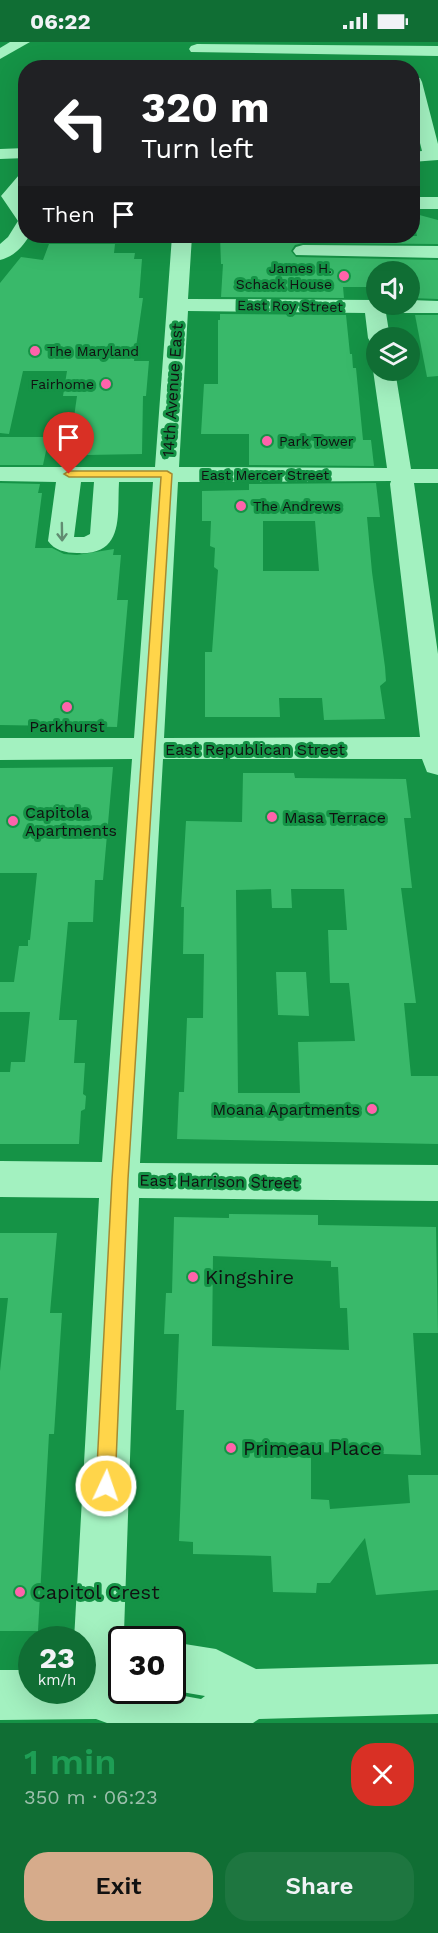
<!DOCTYPE html>
<meta charset="utf-8">
<style>
body{margin:0;font-family:"Work Sans",sans-serif;background:#1e7640;color:#f1f3f6;height:100vh;display:flex;flex-direction:column;font-size:22px;white-space:nowrap}
*{box-sizing:border-box;margin:0}
p{font-size:20px;color:#9cc0ac}
.icon{flex:none;width:33px;height:33px;fill:none;stroke:currentColor;stroke-width:2;stroke-linecap:round;stroke-linejoin:round}
.map{position:relative;height:1681px;overflow:hidden}
.sheet{display:flex;flex-direction:column;background:#106e34;flex:1}
.sheet>*{flex:none}
.top-card{position:absolute;left:18px;top:18px;width:402px;height:183px;border-radius:24px;box-shadow:0 6px 24px #0002;background:#202124;color:#fff;overflow:hidden}
.tools{position:absolute;left:366px;top:219px;display:grid;gap:12px}
.tools a{display:grid;place-items:center;width:54px;height:54px;border-radius:50%;background:#106e34;box-shadow:0 6px 24px #0002;font-size:30px}
.speed{position:absolute;left:18px;top:1584px;display:flex;gap:12px;font-size:30px;font-weight:700;text-align:center}
.speed>*{display:grid;place-content:center;width:78px;height:78px;border-radius:50%;background:#106e34;box-shadow:0 6px 24px #0002;line-height:1}
.speed small{font-size:15px;font-weight:400}
.speed .limit{border:3px solid #111;border-radius:9px;background:#fff;color:#111}
.pin{position:absolute;display:grid;place-items:center;width:51px;height:51px;color:#fff;margin:-62px -26px;border-radius:50% 50% 50% 0;rotate:-45deg;box-shadow:0 0 6px #0007}
.pin .icon{rotate:45deg}
.me{position:absolute;width:66px;margin:-33px;rotate:3deg;stroke-linejoin:round;filter:drop-shadow(0 0 4px #0008)}
.turn{display:flex;align-items:center;gap:21px;height:126px;padding:0 24px;font-size:27px}
.turn .icon{width:78px;height:78px;stroke-width:2.5}
.turn b{display:block;font-size:42px;line-height:51px}
.then{display:flex;align-items:center;height:57px;padding:0 24px;background:#0003;gap:12px;font-size:22px}
.round{display:grid;place-items:center;flex:none;width:63px;height:63px;border-radius:24px;background:#1e7640}
.head{display:flex;align-items:center;justify-content:space-between;height:102px;padding:0 24px}
h1{font-size:36px;font-weight:600;line-height:45px;color:#1e9e55}
.cta{display:flex;gap:12px;margin-top:auto;padding:12px 24px}
.cta a{flex:1;height:69px;border-radius:24px;background:#d6ab8b;color:#111;font-size:24px;font-weight:600;line-height:69px;text-align:center}
.cta a+a{background:#1e7640;color:#f1f3f6}
.status{display:flex;justify-content:space-between;align-items:center;height:42px;padding:0 30px;background:#106e34;direction:ltr}
.status svg{height:16px;fill:currentColor}
.map>svg:first-child{display:block}
.building{fill:#39b96a;fill-rule:evenodd}
.lines{fill:none;stroke-linecap:round;stroke-linejoin:round}
.minor{fill:#a3f1c0;fill-rule:evenodd}
.oneway{stroke:#618c71}
.route{fill:#ffd54a;stroke:#a68a30;stroke-width:1.5}
.poi-dot{fill:#ff63ab;stroke:#159346;stroke-width:2}
.labels{text-anchor:middle;stroke-width:6;stroke-linejoin:round;paint-order:stroke}
.far-poi-label{font-size:14px;fill:#111;stroke:#159346;text-anchor:start}
.far-street-label{font-size:14px;fill:#111;stroke:#159346}
.street-label{font-size:16px;fill:#111;stroke:#159346}
.poi-label{font-size:16px;fill:#111;stroke:#159346;text-anchor:start}
.near-poi-label{font-size:20px;fill:#111;stroke:#159346;text-anchor:start}
</style>
<div class="status"><b>06:22</b><svg viewBox="0 0 49 12"><path d="M0 12V9h3v3zM5 12V6h3v6zM10 12V3h3v9zM15 12V0h3v12zM26 1h20v11H26zM47 4h2v5h-2z"/></svg></div>
<div class="map">
<svg width="438" height="1681" viewBox="0 0 438 1681">
<rect width="100%" height="100%" fill="#159346"/>
<g class="building">
<path d="M 412,171 L 438,178 L 438,202 L 303,201 L 295,203 L 291,209 L 296,215 L 438,218 L 438,257 L 410,256 L 410,230 L 376,230 L 376,245 L 343,245 L 344,256 L 221,255 L 223,222 L 221,222 L 220,194 L 417,194 Z"/>
<path d="M 49,202 L 115,202 L 114,211 L 135,211 L 134,217 L 142,217 L 139,256 L 143,256 L 134,319 L 149,319 L 146,354 L 143,354 L 142,412 L 87,413 L 88,410 L 69,410 L 77,354 L 63,354 L 67,329 L 23,329 L 9,392 L 0,391 L 0,241 L 21,215 L 43,218 Z"/>
<path d="M 220,272 L 346,273 L 350,312 L 352,312 L 353,326 L 356,326 L 363,398 L 371,398 L 374,424 L 249,423 L 249,392 L 201,392 L 204,342 L 218,342 L 218,278 L 220,278 Z"/>
<path d="M 415,273 L 438,273 L 438,334 L 427,335 Z"/>
<path d="M 0,395 L 49,395 L 43,423 L 0,423 Z"/>
<path d="M 0,441 L 40,442 L 38,451 L 42,451 L 35,506 L 52,506 L 64,512 L 77,513 L 114,507 L 113,513 L 121,513 L 117,558 L 128,558 L 117,685 L 0,683 Z"/>
<path d="M 376,441 L 380,475 L 367,475 L 372,530 L 385,625 L 386,639 L 380,644 L 385,677 L 324,678 L 322,656 L 279,656 L 280,675 L 205,675 L 205,610 L 212,610 L 218,528 L 214,525 L 215,506 L 210,504 L 211,479 L 202,479 L 202,449 L 249,448 L 249,442 ZM 263,479 L 315,479 L 319,529 L 263,529 Z"/>
<path d="M 113,725 L 103,838 L 95,838 L 93,880 L 68,880 L 59,978 L 77,978 L 74,1021 L 85,1021 L 83,1052 L 86,1054 L 85,1067 L 81,1069 L 79,1102 L 0,1102 L 0,1030 L 10,1030 L 11,1020 L 25,1020 L 30,970 L 0,970 L 0,940 L 14,940 L 19,904 L 28,904 L 28,898 L 30,898 L 37,831 L 0,831 L 0,726 Z"/>
<path d="M 243,731 L 294,731 L 295,736 L 406,737 L 411,776 L 404,776 L 412,846 L 401,846 L 416,961 L 404,961 L 411,1034 L 438,1034 L 438,1102 L 177,1097 L 179,1050 L 184,1050 L 187,976 L 203,976 L 204,912 L 183,912 L 184,865 L 181,865 L 186,779 L 242,780 ZM 271,847 L 272,866 L 292,866 L 291,847 L 344,847 L 347,888 L 328,888 L 330,941 L 349,941 L 355,999 L 298,1000 L 300,1051 L 238,1051 L 236,848 Z"/>
<path d="M 276,930 L 306,930 L 309,974 L 278,973 Z"/>
<path d="M 229,1172 L 318,1173 L 318,1183 L 436,1185 L 438,1291 L 413,1291 L 421,1413 L 311,1410 L 311,1457 L 329,1458 L 330,1467 L 410,1461 L 408,1433 L 438,1433 L 438,1548 L 376,1553 L 365,1496 L 330,1541 L 317,1541 L 316,1551 L 273,1550 L 271,1514 L 193,1512 L 193,1500 L 179,1499 L 184,1368 L 176,1368 L 179,1292 L 164,1292 L 166,1251 L 172,1251 L 174,1175 L 229,1176 ZM 213,1214 L 331,1219 L 331,1225 L 338,1225 L 340,1266 L 347,1266 L 349,1308 L 212,1304 Z"/>
<path d="M 0,1191 L 57,1191 L 50,1271 L 62,1271 L 54,1392 L 49,1392 L 38,1589 L 0,1589 L 0,1329 L 8,1256 L 0,1256 Z"/>
</g>
<g class="lines">
<g class="minor">
<path d="M 10,0 L 30,0 L 0,17 L 0,6 Z"/>
<path d="M 197,2 L 438,4 L 438,14 L 191,10 L 189,7 L 191,4 Z"/>
<path d="M 412,35 L 420,36 L 422,40 L 438,102 L 438,118 L 412,120 L 412,110 L 422,109 L 412,69 Z"/>
<path d="M 26,106 L 26,116 L 0,117 L 0,107 Z"/>
<path d="M 26,132 L 26,149 L 20,154 L 26,162 L 26,194 L 29,194 C 23,205 13,215 0,218 L 0,202 L 8,195 L 18,179 L 1,154 L 19,133 Z"/>
<rect x="412" y="155" width="26" height="12"/>
<path d="M 172,194 L 192,194 L 188,257 L 376,258 L 376,262 L 410,262 L 410,258 L 438,259 L 438,271 L 386,271 L 390,296 L 376,296 L 376,302 L 371,301 L 368,296 L 365,271 L 188,269 L 179,425 L 387,426 L 373,328 L 376,323 L 376,328 L 395,328 L 411,427 L 438,427 L 438,441 L 414,441 L 438,612 L 438,733 L 427,730 L 422,717 L 163,717 L 140,1121 L 438,1123 L 438,1159 L 139,1156 L 122,1648 C 148,1648 175,1652 201,1657 L 205,1654 L 170,1648 L 172,1648 L 172,1600 L 216,1607 L 256,1627 L 438,1622 L 438,1672 L 259,1677 L 253,1681 L 107,1681 L 96,1677 L 0,1678 L 0,1628 L 32,1628 L 32,1648 L 82,1648 L 82,1598 L 74,1598 L 99,1156 L 0,1155 L 0,1119 L 102,1120 L 132,717 L 0,718 L 0,696 L 134,696 L 153,440 L 119,440 C 117,473 125,514 77,511 C 66,511 54,508 48,499 L 56,440 L 0,439 L 0,425 L 155,425 ZM 391,439 L 390,442 L 420,695 L 164,696 L 178,440 ZM 81,440 L 94,440 L 90,492 L 84,495 L 74,495 Z"/>
<path d="M 303,203 L 438,204 L 438,216 L 296,213 L 293,209 L 296,205 Z"/>
</g>
</g>
<defs><path id="oneway-shaft" d="M-6 0H5M1.5-3L5.5 0L1.5 3" fill="none" stroke-width="1.6" stroke-linecap="round" stroke-linejoin="round" transform="scale(1.5)"/></defs>
<use class="oneway" href="#oneway-shaft" transform="translate(62 490) rotate(89)"/>
<path class="route" d="M 167,429 L 172,432 L 128,1137 L 115,1444 L 112,1451 L 106,1453 L 99,1451 L 96,1444 L 112,1137 L 161,435 L 69,435 L 64,432 L 69,429 Z"/>
<g class="poi-dot">
<circle cx="344" cy="234" r="6"/>
<circle cx="35" cy="309" r="6"/>
<circle cx="106" cy="342" r="6"/>
<circle cx="267" cy="399" r="6"/>
<circle cx="241" cy="464" r="6"/>
<circle cx="67" cy="665" r="6"/>
<circle cx="272" cy="775" r="6"/>
<circle cx="13" cy="779" r="6"/>
<circle cx="372" cy="1067" r="6"/>
<circle cx="193" cy="1235" r="6"/>
<circle cx="231" cy="1406" r="6"/>
<circle cx="20" cy="1550" r="6"/>
</g>
<g class="labels">
<g class="far-poi-label">
<text x="332" y="231" text-anchor="end">James H.<tspan x="332" dy="16">Schack House</tspan></text>
<text x="47" y="314">The Maryland</text>
<text x="94" y="347" text-anchor="end">Fairhome</text>
<text x="279" y="404">Park Tower</text>
<text x="253" y="469">The Andrews</text>
</g>
<g class="far-street-label">
<text transform="translate(290 264) rotate(1)" y="5">East Roy Street</text>
<text x="265" y="438">East Mercer Street</text>
</g>
<g class="street-label">
<text transform="translate(172 348) rotate(-86)" y="6">14th Avenue East</text>
<text x="255" y="713">East Republican Street</text>
<text transform="translate(219 1139) rotate(1)" y="6">East Harrison Street</text>
</g>
<g class="poi-label">
<text x="67" y="690" text-anchor="middle">Parkhurst</text>
<text x="25" y="776">Capitola<tspan x="25" dy="18">Apartments</tspan></text>
<text x="284" y="781">Masa Terrace</text>
<text x="360" y="1073" text-anchor="end">Moana Apartments</text>
</g>
<g class="near-poi-label">
<text x="205" y="1242">Kingshire</text>
<text x="243" y="1413">Primeau Place</text>
<text x="32" y="1557">Capitol Crest</text>
</g>
</g>
</svg>
<div class="tools">
<a><svg class="icon" aria-label="sound" viewBox="0 0 24 24"><path d="M4 9h4l5-4v14l-5-4H4zM17 9q2 3 0 6"/></svg></a>
<a><svg class="icon" aria-label="layers" viewBox="0 0 24 24"><path d="M12 4l9 5-9 5-9-5zM3 14l9 5 9-5"/></svg></a>
</div>
<div class="speed"><div>23<small>km/h</small></div><div class="limit">30</div></div>
<div class="pin" style="left:69px;top:432px;background:#d93025"><svg class="icon" aria-label="arrive" viewBox="0 0 24 24"><path d="M6 21V4h12l-3 4 3 4H6"/></svg></div>
<svg class="me" style="left:106px;top:1444px" viewBox="-20 -20 40 40"><circle r="17" fill="#ffd54a" stroke="#fff" stroke-width="3"/><path d="M0-11L8 9 0 5-8 9z" fill="#fff"/></svg>
<div class="top-card">
<div class="turn"><svg class="icon" aria-label="left" viewBox="0 0 24 24"><path d="M17 20v-9H6M10 6l-5 5 5 5"/></svg><div><b>320 m</b>Turn left</div></div>
<div class="then">Then<svg class="icon" aria-label="arrive" viewBox="0 0 24 24"><path d="M6 21V4h12l-3 4 3 4H6"/></svg></div>
</div>
</div>
<section class="sheet">
<div class="head"><div><h1>1 min</h1><p>350 m · 06:23</p></div><a class="round" style="background:#d93025;color:#fff"><svg class="icon" aria-label="close" viewBox="0 0 24 24"><path d="M6 6l12 12M18 6L6 18"/></svg></a></div>
<div class="cta"><a>Exit</a><a>Share</a></div>
</section>
